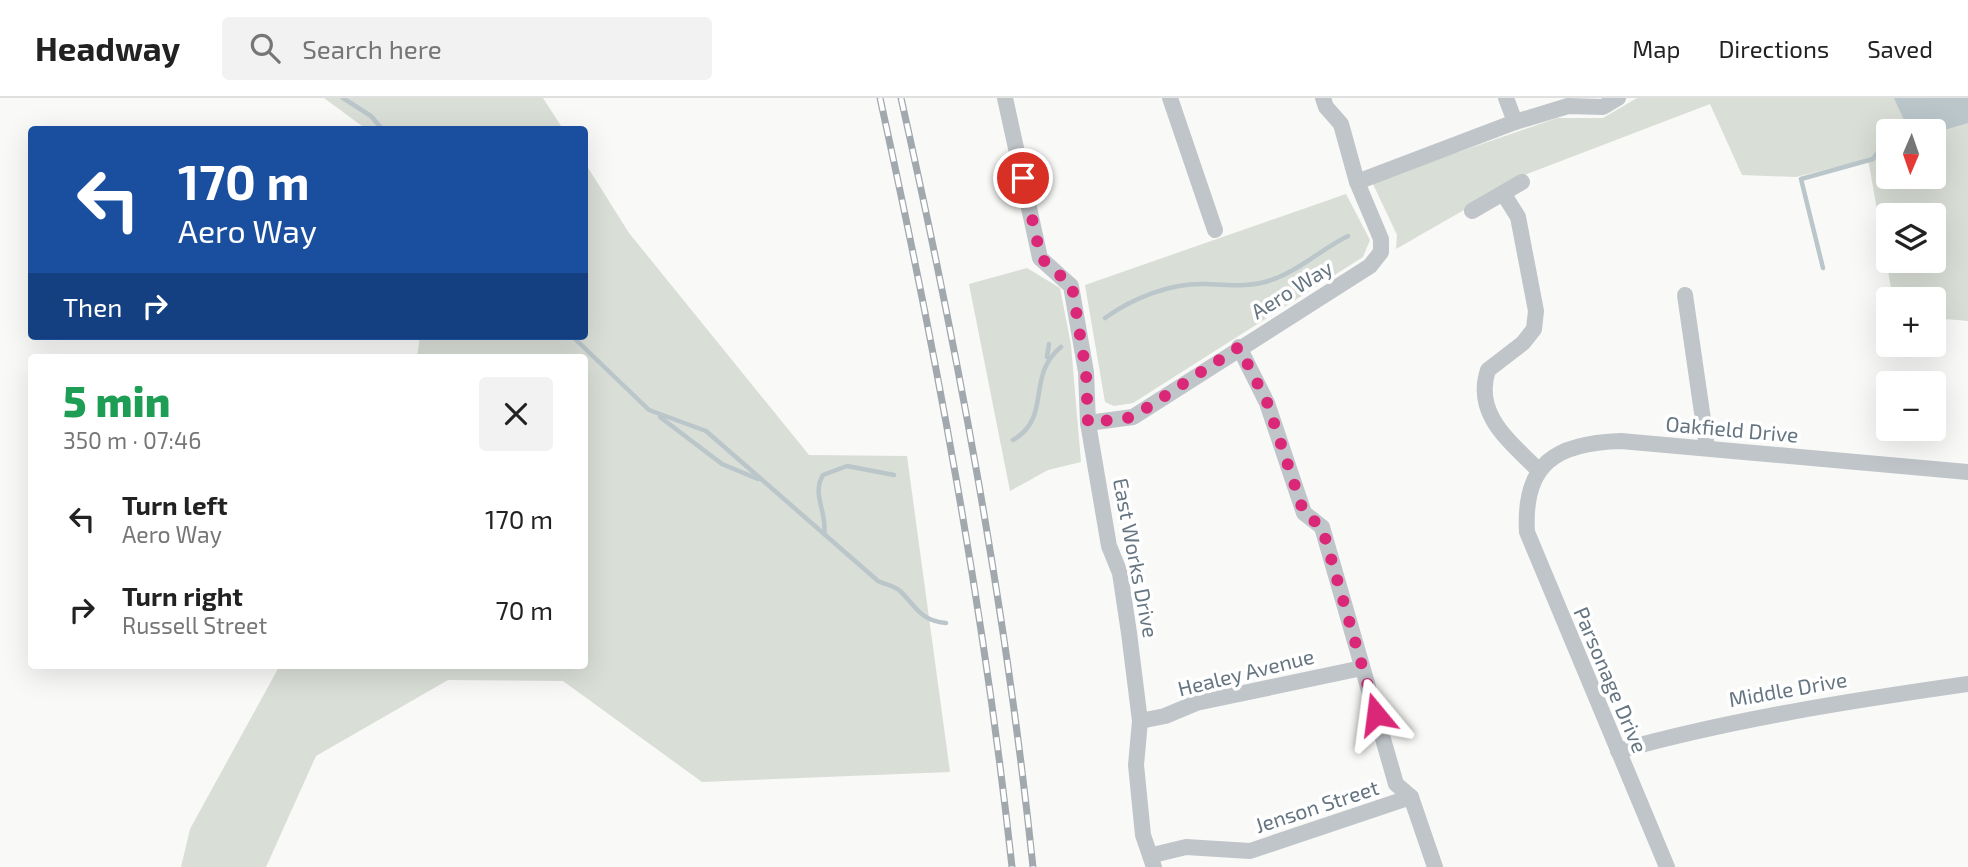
<!DOCTYPE html>
<meta charset="utf-8">
<style>
body{margin:0;font-family:"Exo 2",sans-serif;background:#f2f2f2;color:#222;height:100vh;display:flex;flex-direction:column;font-size:26px;white-space:nowrap}
*{box-sizing:border-box;margin:0}
p{font-size:23px;color:#767676}
.icon{flex:none;width:38px;height:38px;fill:none;stroke:currentColor;stroke-width:2;stroke-linecap:round;stroke-linejoin:round}
.map{position:relative;flex:1;overflow:hidden}
.drawer{position:absolute;left:28px;top:256px;width:560px;height:315px;display:flex;flex-direction:column;background:#fff;border-radius:7px;box-shadow:0 7px 28px #0002}
.drawer>*{flex:none}
.hud{position:absolute;left:28px;top:28px;width:560px;height:214px;border-radius:7px;box-shadow:0 7px 28px #0002;background:#1a4fa0;color:#fff;overflow:hidden}
.needle{width:46px;rotate:182deg}
.fabs{position:absolute;left:1876px;top:21px;display:grid;gap:14px}
.fabs a{display:grid;place-items:center;width:70px;height:70px;border-radius:7px;background:#fff;box-shadow:0 7px 28px #0002;font-size:35px}
.pin{position:absolute;display:grid;place-items:center;width:60px;height:60px;color:#fff;margin:-30px;border:4px solid #fff;border-radius:50%;box-shadow:0 2px 7px #0007}
.me{position:absolute;width:77px;margin:-38px;rotate:344deg;stroke-linejoin:round;filter:drop-shadow(0 0 5px #0008)}
.turn{display:flex;align-items:center;gap:24px;height:147px;padding:0 35px;font-size:32px}
.turn .icon{width:91px;height:91px;stroke-width:2.5}
.turn b{display:block;font-size:49px;line-height:60px}
.then{display:flex;align-items:center;height:66px;padding:0 35px;background:#0003;gap:14px;font-size:26px}
.round{display:grid;place-items:center;flex:none;width:74px;height:74px;border-radius:7px;background:#f2f2f2}
.head{display:flex;align-items:center;justify-content:space-between;height:119px;padding:0 35px}
h1{font-size:42px;font-weight:800;line-height:52px;color:#1e9e55}
ul{padding:0;list-style:none}
li{display:flex;align-items:center;gap:21px;height:91px;padding:0 35px}
li div{flex:1}
li b{display:block;font-size:26px}
li em{font-style:normal}
header{display:flex;align-items:center;gap:42px;box-sizing:border-box;height:98px;padding:0 35px;background:#fff;border-bottom:2px solid #e0e0e0}
header strong{font-size:33px}
nav{display:flex;gap:38px;margin-inline-start:auto;font-size:24px}
.search{width:490px;height:63px;background:#f2f2f2;display:flex;align-items:center;gap:18px;box-sizing:border-box;padding:0 24px;border-radius:7px;color:#767676;font-size:26px}
.map>svg:first-child{display:block}
.green{fill:#d9ded6;fill-rule:evenodd}
.water{fill:#bac6ca}
.lines{fill:none;stroke-linecap:round;stroke-linejoin:round}
.stream{stroke:#bac6ca;stroke-width:4.5}
.minor{stroke:#c0c5c9;stroke-width:16}
.rail-casing{stroke:#a2a9ae;stroke-width:7}
.rail{stroke:#fff;stroke-width:4.5;stroke-dasharray:13;stroke-linecap:butt}
.route{stroke:#db2777;stroke-width:12;stroke-dasharray:0 21.6}
.labels{text-anchor:middle;stroke-width:7;stroke-linejoin:round;paint-order:stroke}
.street-label{font-size:21px;fill:#657581;stroke:#fff}
</style>
<header>
<strong>Headway</strong>
<div class="search"><svg class="icon" aria-label="search" viewBox="0 0 24 24"><circle cx="10" cy="10" r="6"/><path d="M15 15l6 6"/></svg>Search here</div>
<nav><a>Map</a><a>Directions</a><a>Saved</a></nav>
</header>
<div class="map">
<svg width="1968" height="769" viewBox="0 0 1968 769">
<rect width="100%" height="100%" fill="#f9f9f7"/>
<g class="green">
<path d="M 324,0 L 543,0 L 563,31 L 366,31 Z"/>
<path d="M 1637,0 L 1968,0 L 1968,223 L 1934,220 L 1934,201 L 1893,201 L 1868,61 L 1796,79 L 1742,77 L 1710,6 L 1527,76 L 1396,151 L 1397,137 L 1372,84 L 1557,20 L 1603,20 ZM 1888,33 L 1934,33 L 1934,79 L 1888,79 ZM 1888,117 L 1934,117 L 1934,163 L 1888,163 Z"/>
<path d="M 585,65 L 629,135 L 809,357 L 907,358 L 950,674 L 702,684 L 563,583 L 448,582 L 316,658 L 266,769 L 181,769 L 190,731 L 280,567 L 584,567 L 584,259 L 417,259 L 420,238 L 584,238 Z"/>
<path d="M 1346,96 L 1370,142 L 1363,159 L 1133,305 L 1114,308 L 1105,304 L 1085,187 Z"/>
<path d="M 1027,170 L 1060,190 L 1071,247 L 1081,364 L 1048,372 L 1010,393 L 969,186 Z"/>
</g>
<path class="water" d="M 1894,0 L 1968,0 L 1968,25 L 1934,35 L 1909,33 Z"/>
<g class="lines">
<g class="stream">
<path d="M 343,0 L 371,18 L 383,32"/>
<path d="M 1823,170 L 1801,81 L 1873,61 L 1878,54"/>
<path d="M 1105,220 C 1133,200 1170,185 1205,186 C 1229,187 1251,190 1274,181 C 1300,172 1323,150 1348,138"/>
<path d="M 572,238 L 649,312 L 706,333 L 878,483 C 884,486 895,488 900,493 C 917,509 919,522 946,525"/>
<path d="M 1047,259 L 1049,246"/>
<path d="M 660,319 L 722,366 L 758,381"/>
<path d="M 1013,342 C 1053,319 1025,278 1061,249"/>
<path d="M 824,436 C 828,415 811,397 823,377 L 847,368 L 894,377"/>
</g>
<g class="minor">
<path d="M 1005,0 L 1040,160 L 1071,188 L 1086,274 L 1088,325 L 1096,372 L 1109,448 L 1120,475 L 1129,535 L 1140,623 L 1136,667 L 1143,737 L 1154,769"/>
<path d="M 1170,0 L 1215,132"/>
<path d="M 1323,0 L 1326,9 L 1341,26 L 1357,84"/>
<path d="M 1506,0 L 1515,24 L 1568,8 L 1603,9 L 1618,0"/>
<path d="M 1503,95 L 1518,119 L 1536,213 L 1534,231 L 1523,245 L 1488,272 C 1473,317 1511,344 1539,373"/>
<path d="M 1472,113 L 1522,84"/>
<path d="M 1685,197 L 1707,349"/>
<path d="M 1239,249 L 1267,305 L 1304,415 L 1322,429 L 1396,686 L 1411,699 L 1435,769"/>
<path d="M 1088,325 L 1133,319 L 1370,168 L 1381,154 L 1381,141 L 1357,84 L 1515,24"/>
<path d="M 1140,623 L 1165,618 L 1196,605 L 1362,570"/>
<path d="M 1618,653 C 1733,621 1849,603 1968,586"/>
<path d="M 1153,757 L 1186,749 L 1250,753 L 1411,699"/>
<path d="M 1667,769 L 1527,434 C 1523,365 1556,345 1621,343 L 1968,374"/>
</g>
<defs>
<g id="rail">
<path d="M 880,0 C 936,254 984,510 1012,769"/>
<path d="M 901,0 C 958,254 1006,510 1033,769"/>
</g>
</defs>
<use href="#rail" class="rail-casing"/>
<use href="#rail" class="rail"/>
</g>
<g class="lines">
<path class="route" d="M 1023,80 L 1041,160 L 1072,188 L 1086,274 L 1088,325 L 1133,319 L 1239,249 L 1267,304 L 1304,415 L 1322,429 L 1376,616"/>
</g>
<g class="labels">
<g class="street-label">
<text transform="translate(1292 192) rotate(-32)" y="7">Aero Way</text>
<text transform="translate(1732 332) rotate(5)" y="7">Oakfield Drive</text>
<text transform="translate(1135 460) rotate(79)" y="7">East Works Drive</text>
<text transform="translate(1246 575) rotate(-14)" y="7">Healey Avenue</text>
<text transform="translate(1610 582) rotate(67)" y="7">Parsonage Drive</text>
<text transform="translate(1788 592) rotate(-10)" y="7">Middle Drive</text>
<text transform="translate(1317 709) rotate(-18)" y="7">Jenson Street</text>
</g>
</g>
</svg>
<div class="fabs">
<a><svg class="needle" viewBox="-14 -14 28 28"><path d="M0-13l5 13h-10z" fill="#e53935"/><path d="M0 13l5-13h-10z" fill="#767676"/></svg></a>
<a><svg class="icon" aria-label="layers" viewBox="0 0 24 24"><path d="M12 4l9 5-9 5-9-5zM3 14l9 5 9-5"/></svg></a>
<a>+</a>
<a>−</a>
</div>
<div class="pin" style="left:1023px;top:80px;background:#d93025"><svg class="icon" aria-label="arrive" viewBox="0 0 24 24"><path d="M6 21V4h12l-3 4 3 4H6"/></svg></div>
<svg class="me" style="left:1376px;top:616px" viewBox="-20 -20 40 40"><path d="M0-17L14 15 0 8-14 15z" fill="#db2777" stroke="#fff" stroke-width="4"/></svg>
<div class="hud">
<div class="turn"><svg class="icon" aria-label="left" viewBox="0 0 24 24"><path d="M17 20v-9H6M10 6l-5 5 5 5"/></svg><div><b>170 m</b>Aero Way</div></div>
<div class="then">Then<svg class="icon" aria-label="right" viewBox="0 0 24 24"><path d="M7 20v-9h11M14 6l5 5-5 5"/></svg></div>
</div>
<section class="drawer">
<div class="head"><div><h1>5 min</h1><p>350 m · 07:46</p></div><a class="round"><svg class="icon" aria-label="close" viewBox="0 0 24 24"><path d="M6 6l12 12M18 6L6 18"/></svg></a></div>
<ul>
<li><svg class="icon" aria-label="left" viewBox="0 0 24 24"><path d="M17 20v-9H6M10 6l-5 5 5 5"/></svg><div><b>Turn left</b><p>Aero Way</p></div><em>170 m</em></li>
<li><svg class="icon" aria-label="right" viewBox="0 0 24 24"><path d="M7 20v-9h11M14 6l5 5-5 5"/></svg><div><b>Turn right</b><p>Russell Street</p></div><em>70 m</em></li>
</ul>
</section>
</div>
